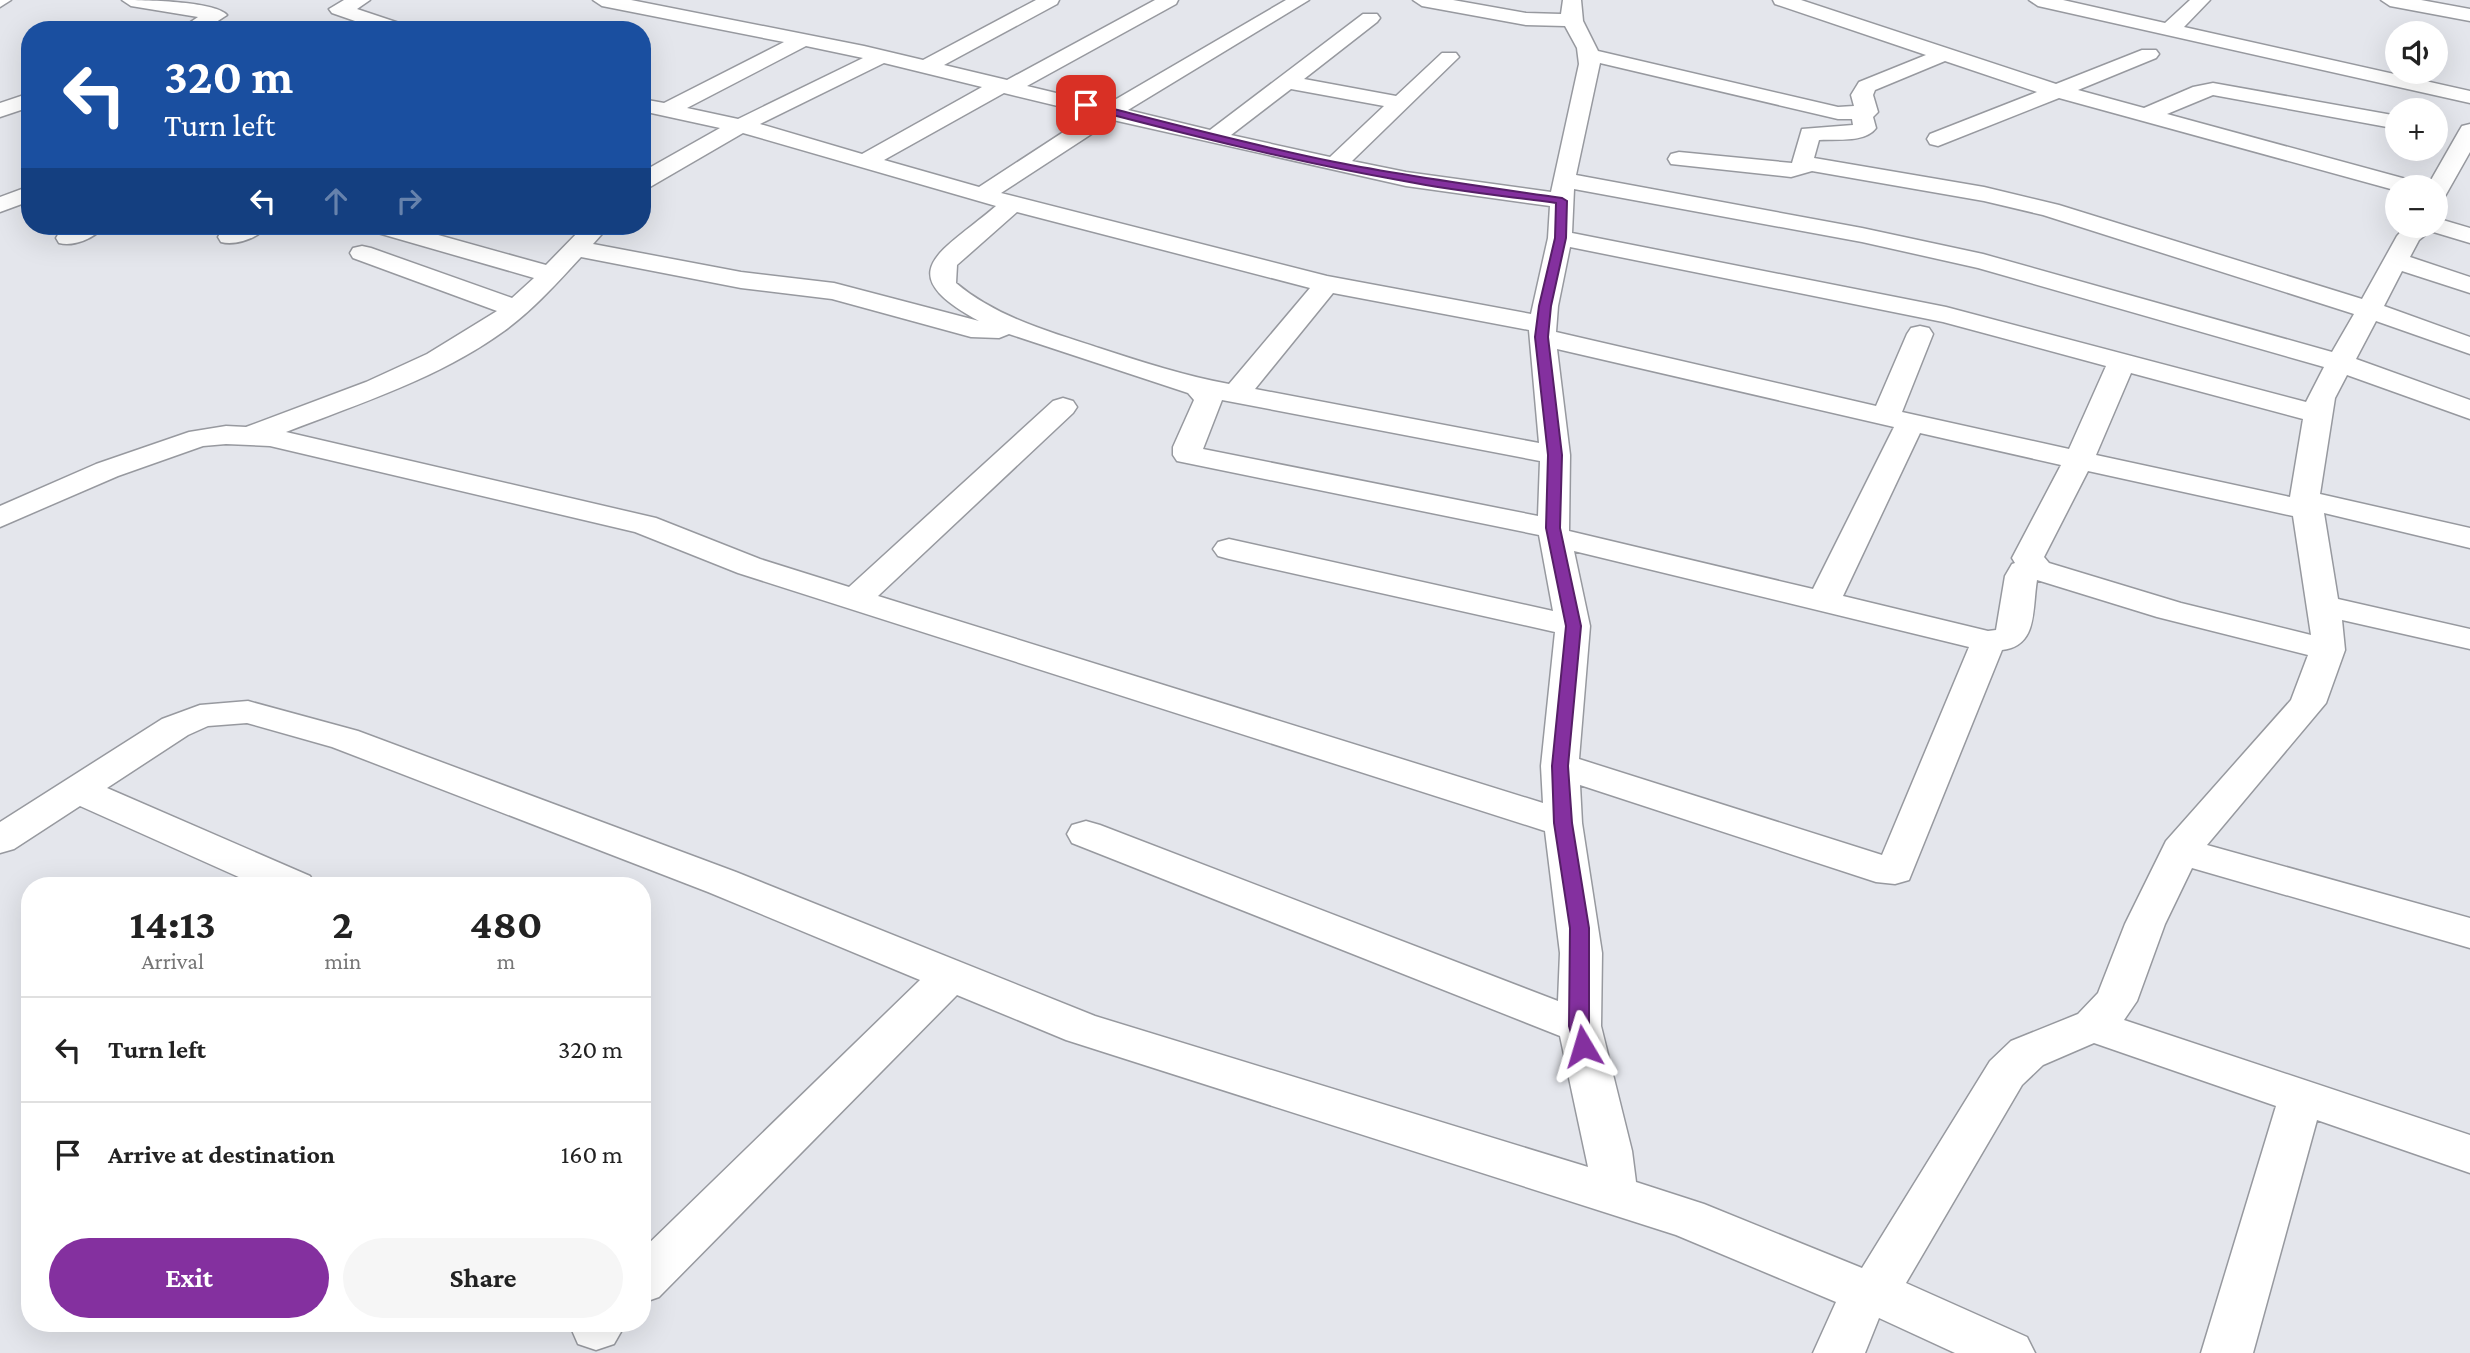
<!DOCTYPE html>
<meta charset="utf-8">
<style>
body{margin:0;font-family:"Crimson Pro",serif;background:#f6f6f6;color:#222;height:100vh;display:flex;flex-direction:column;font-size:26px;white-space:nowrap}
*{box-sizing:border-box;margin:0}
p{font-size:23px;color:#767676}
.icon{flex:none;width:38px;height:38px;fill:none;stroke:currentColor;stroke-width:2;stroke-linecap:round;stroke-linejoin:round}
.map{position:relative;flex:1;overflow:hidden}
.drawer{position:absolute;left:21px;top:877px;width:630px;height:455px;display:flex;flex-direction:column;background:#fff;border-radius:28px;box-shadow:0 7px 28px #0002}
.drawer>*{flex:none}
.top-card{position:absolute;left:21px;top:21px;width:630px;height:214px;border-radius:28px;box-shadow:0 7px 28px #0002;background:#1a4fa0;color:#fff;overflow:hidden}
.fabs{position:absolute;left:2385px;top:21px;display:grid;gap:14px}
.fabs a{display:grid;place-items:center;width:63px;height:63px;border-radius:50%;background:#fff;box-shadow:0 7px 28px #0002;font-size:35px}
.pin{position:absolute;display:grid;place-items:center;width:60px;height:60px;color:#fff;margin:-30px;border-radius:14px;box-shadow:0 4px 10px #0006}
.me{position:absolute;width:77px;margin:-38px;rotate:353deg;stroke-linejoin:round;filter:drop-shadow(0 0 5px #0008)}
.turn{display:flex;align-items:center;gap:24px;height:147px;padding:0 28px;font-size:32px}
.turn .icon{width:91px;height:91px;stroke-width:2.5}
.turn b{display:block;font-size:49px;line-height:60px}
.lanes{display:flex;align-items:center;height:66px;padding:0 28px;background:#0003;justify-content:center;gap:35px;direction:ltr}
.lanes .off{opacity:.35}
.eta{display:flex;justify-content:space-evenly;align-items:center;height:119px;text-align:center}
.eta b{font-size:42px;font-weight:700;line-height:49px}
.primary-button{display:flex;gap:14px;margin-top:auto;padding:14px 28px}
.primary-button a{flex:1;height:80px;border-radius:42px;background:#84309f;color:#fff;font-size:28px;font-weight:700;line-height:80px;text-align:center}
.primary-button a+a{background:#f6f6f6;color:#222}
ul{padding:0;list-style:none}
li{display:flex;align-items:center;gap:21px;height:105px;padding:0 28px;border-top:2px solid #e0e0e0}
li div{flex:1}
li b{display:block;font-size:26px}
li em{font-style:normal}
.map>svg:first-child{display:block}
.lines{fill:none;stroke-linecap:round;stroke-linejoin:round}
.minor-casing{stroke:#97999f;stroke-width:3}
.minor{fill:#fff;fill-rule:evenodd}
.route{fill:#84309f;stroke:#561f67;stroke-width:2}
</style>
<div class="map">
<svg width="2470" height="1353" viewBox="0 0 2470 1353">
<rect width="100%" height="100%" fill="#e4e6ec"/>
<g class="lines">
<defs>
<g id="minor">
<path d="M 0,0 L 11,0 L 0,7 Z"/>
<path d="M 122,0 C 142,0 215,1 227,15 L 204,30 L 179,30 L 198,17 L 131,6 Z"/>
<path d="M 344,0 L 370,0 L 357,9 L 408,26 L 411,30 L 381,30 L 332,13 L 329,9 Z"/>
<path d="M 593,0 L 631,0 L 864,46 L 923,60 L 1036,0 L 1059,0 L 1057,4 L 944,65 L 1007,80 L 1155,0 L 1178,0 L 1176,4 L 1027,86 L 1106,105 L 1286,0 L 1309,0 L 1128,110 L 1210,130 L 1363,14 L 1377,14 L 1380,18 L 1377,22 L 1304,79 L 1396,96 L 1442,53 L 1456,53 L 1459,57 L 1352,161 L 1406,172 L 1551,192 L 1579,64 L 1577,48 L 1565,26 L 1526,25 L 1422,6 L 1413,0 L 1453,0 L 1526,13 L 1561,14 L 1563,0 L 1581,0 L 1583,21 L 1598,51 L 1838,107 L 1854,106 L 1851,95 L 1859,82 L 1926,55 L 1775,4 L 1773,0 L 1801,0 L 2056,84 L 2142,50 L 2156,50 L 2159,54 L 2156,58 L 2078,90 L 2144,108 L 2193,87 L 2213,83 L 2398,116 L 2398,129 L 2213,95 L 2167,114 L 2417,182 L 2421,187 L 2398,187 L 2398,191 L 2059,98 L 1938,146 L 1930,144 L 1927,139 L 1930,134 L 2037,92 L 1945,61 L 1875,90 L 1873,95 L 1878,112 L 1873,117 L 1876,128 C 1865,143 1836,139 1819,140 L 1814,158 L 1984,187 L 2059,205 L 2362,299 L 2397,236 L 2406,226 L 2436,226 L 2436,218 L 2470,228 L 2470,243 L 2430,231 L 2419,240 L 2410,257 L 2470,277 L 2470,293 L 2402,271 L 2384,306 L 2470,337 L 2470,354 L 2376,321 L 2356,359 L 2470,400 L 2470,419 L 2347,375 L 2335,398 L 2320,494 L 2470,528 L 2470,548 L 2324,513 L 2338,599 L 2470,629 L 2470,649 L 2342,620 L 2345,650 L 2326,703 L 2207,845 L 2470,918 L 2470,948 L 2192,868 L 2165,924 L 2137,1001 L 2124,1020 L 2470,1135 L 2470,1173 L 2317,1120 L 2253,1353 L 2201,1353 L 2276,1106 L 2094,1043 L 2043,1065 L 2022,1085 L 1906,1283 L 2027,1337 L 2035,1353 L 1955,1353 L 1879,1318 L 1865,1353 L 1813,1353 L 1836,1302 L 1676,1235 L 1066,1040 L 957,995 L 659,1297 L 642,1303 L 642,1250 L 920,980 L 708,892 L 332,747 L 247,723 L 208,726 L 188,735 L 107,788 L 310,876 L 316,886 L 259,886 L 80,806 L 14,849 L 0,853 L 0,822 L 162,719 L 200,705 L 248,701 L 358,731 L 736,872 L 1095,1016 L 1588,1167 L 1560,1036 L 1072,843 L 1067,834 L 1072,825 L 1086,821 L 1100,825 L 1558,1001 L 1560,953 L 1545,831 L 738,573 L 635,532 L 270,446 L 226,444 L 203,446 L 118,476 L 0,527 L 0,506 L 96,464 L 189,432 L 226,426 L 246,427 L 366,382 L 427,354 L 497,311 L 353,258 L 350,253 L 353,248 L 362,246 L 371,248 L 512,298 L 534,278 L 371,231 L 368,226 L 406,226 L 546,265 L 584,226 L 609,226 L 593,244 L 741,272 L 834,283 L 979,321 C 889,272 941,253 996,206 L 743,133 L 650,187 L 642,189 L 642,172 L 720,128 L 642,111 L 642,99 L 664,103 L 784,42 L 602,6 ZM 806,46 L 863,58 L 738,119 L 687,108 ZM 884,63 L 982,87 L 862,154 L 760,124 ZM 1600,63 L 1838,119 L 1852,119 L 1853,125 L 1802,129 L 1792,163 L 1679,152 L 1671,154 L 1668,159 L 1671,164 L 1791,177 L 1812,171 L 1984,201 L 2043,215 L 2354,314 L 2332,352 L 1983,254 L 1862,228 L 1576,175 ZM 1291,89 L 1384,106 L 1330,157 L 1231,135 ZM 1004,93 L 1091,114 L 979,187 L 884,160 ZM 1113,120 L 1406,186 L 1550,206 L 1548,238 L 1531,314 L 1327,276 L 1001,193 ZM 1574,189 L 1862,242 L 1978,268 L 2324,367 L 2306,402 L 1946,307 L 1572,233 ZM 1017,212 L 1310,288 L 1229,384 C 1185,376 1142,362 1099,348 C 1050,332 996,317 956,283 L 957,265 ZM 1570,247 L 1943,322 L 2106,366 L 2069,449 L 1902,412 L 1933,334 L 1929,328 L 1920,326 L 1911,328 L 1907,334 L 1876,406 L 1556,332 L 1558,306 ZM 581,257 L 741,288 L 832,299 L 971,337 L 999,338 L 1009,334 L 1188,393 L 1194,400 L 1173,447 L 1173,455 L 1177,461 L 1539,535 L 1553,611 L 1229,539 L 1218,542 L 1213,549 L 1218,556 L 1229,559 L 1555,632 L 1541,766 L 1543,803 L 878,596 L 1073,413 L 1077,407 L 1073,401 L 1063,398 L 1053,401 L 849,587 L 760,559 L 656,518 L 286,432 C 361,403 439,378 504,331 C 533,310 557,283 581,257 ZM 1333,293 L 1529,330 L 1539,443 L 1255,389 ZM 1557,349 L 1894,427 L 1813,589 L 1569,531 L 1570,455 ZM 2131,373 L 2303,419 L 2290,497 L 2096,455 ZM 1222,400 L 1540,461 L 1538,516 L 1203,449 ZM 1920,433 L 2061,465 L 2012,558 L 2015,563 L 2012,564 L 2005,576 L 1996,630 L 1988,631 L 1843,596 ZM 2088,471 L 2293,516 L 2311,635 L 2181,603 L 2049,563 L 2044,557 ZM 1574,551 L 1969,647 L 1882,855 L 1579,759 L 1590,626 ZM 2037,580 L 2157,617 L 2308,655 L 2291,700 L 2166,841 L 2125,924 L 2098,993 L 2078,1014 L 2011,1041 L 1990,1061 L 1862,1268 L 1704,1204 L 1636,1182 L 1632,1151 L 1601,1026 L 1602,953 L 1582,823 L 1580,785 L 1876,882 L 1895,884 L 1909,880 L 2002,650 C 2038,646 2032,610 2037,580 Z"/>
<path d="M 2029,0 L 2063,0 L 2165,23 L 2190,0 L 2210,0 L 2184,27 L 2470,91 L 2470,103 L 2038,6 Z"/>
<path d="M 2381,0 L 2421,0 L 2470,9 L 2470,21 L 2390,6 Z"/>
<path d="M 30,93 L 30,107 L 0,117 L 0,103 Z"/>
<path d="M 2470,124 L 2470,152 L 2444,198 L 2436,200 L 2436,187 L 2427,187 L 2459,131 L 2462,126 Z"/>
<path d="M 30,186 L 30,201 L 0,212 L 0,197 Z"/>
<path d="M 74,226 L 104,226 C 95,238 74,247 59,243 L 56,238 L 59,233 Z"/>
<path d="M 235,226 L 267,226 C 259,238 235,246 221,242 L 218,237 L 221,232 Z"/>
<path d="M 573,1323 L 626,1323 L 614,1344 L 596,1350 L 578,1344 L 571,1328 Z"/>
</g>
</defs>
<use href="#minor" class="minor-casing"/>
<use href="#minor" class="minor"/>
</g>
<path class="route" d="M 1086,102 C 1169,123 1251,145 1335,162 C 1410,177 1486,187 1562,198 L 1567,201 L 1566,238 L 1551,306 L 1548,337 L 1562,455 L 1560,528 L 1581,626 L 1568,766 L 1572,823 L 1589,928 L 1589,1026 L 1593,1046 L 1590,1051 L 1583,1054 L 1576,1051 L 1569,1026 L 1570,928 L 1554,823 L 1552,766 L 1566,626 L 1546,528 L 1548,455 L 1535,337 L 1539,306 L 1555,238 L 1556,203 C 1505,196 1454,191 1404,181 C 1295,162 1189,135 1082,107 L 1081,105 Z"/>
</svg>
<div class="fabs">
<a><svg class="icon" aria-label="sound" viewBox="0 0 24 24"><path d="M4 9h4l5-4v14l-5-4H4zM17 9q2 3 0 6"/></svg></a>
<a>+</a>
<a>−</a>
</div>
<div class="pin" style="left:1086px;top:105px;background:#d93025"><svg class="icon" aria-label="arrive" viewBox="0 0 24 24"><path d="M6 21V4h12l-3 4 3 4H6"/></svg></div>
<svg class="me" style="left:1583px;top:1046px" viewBox="-20 -20 40 40"><path d="M0-17L14 15 0 8-14 15z" fill="#84309f" stroke="#fff" stroke-width="4"/></svg>
<div class="top-card">
<div class="turn"><svg class="icon" aria-label="left" viewBox="0 0 24 24"><path d="M17 20v-9H6M10 6l-5 5 5 5"/></svg><div><b>320 m</b>Turn left</div></div>
<div class="lanes"><svg class="icon" aria-label="left" viewBox="0 0 24 24"><path d="M17 20v-9H6M10 6l-5 5 5 5"/></svg><svg class="icon off" aria-label="ahead" viewBox="0 0 24 24"><path d="M12 20V5M6 11l6-6 6 6"/></svg><svg class="icon off" aria-label="right" viewBox="0 0 24 24"><path d="M7 20v-9h11M14 6l5 5-5 5"/></svg></div>
</div>
<section class="drawer">
<div class="eta">
<div><b>14:13</b><p>Arrival</p></div>
<div><b>2</b><p>min</p></div>
<div><b>480</b><p>m</p></div>
</div>
<ul>
<li><svg class="icon" aria-label="left" viewBox="0 0 24 24"><path d="M17 20v-9H6M10 6l-5 5 5 5"/></svg><div><b>Turn left</b></div><em>320 m</em></li>
<li><svg class="icon" aria-label="arrive" viewBox="0 0 24 24"><path d="M6 21V4h12l-3 4 3 4H6"/></svg><div><b>Arrive at destination</b></div><em>160 m</em></li>
</ul>
<div class="primary-button"><a>Exit</a><a>Share</a></div>
</section>
</div>
